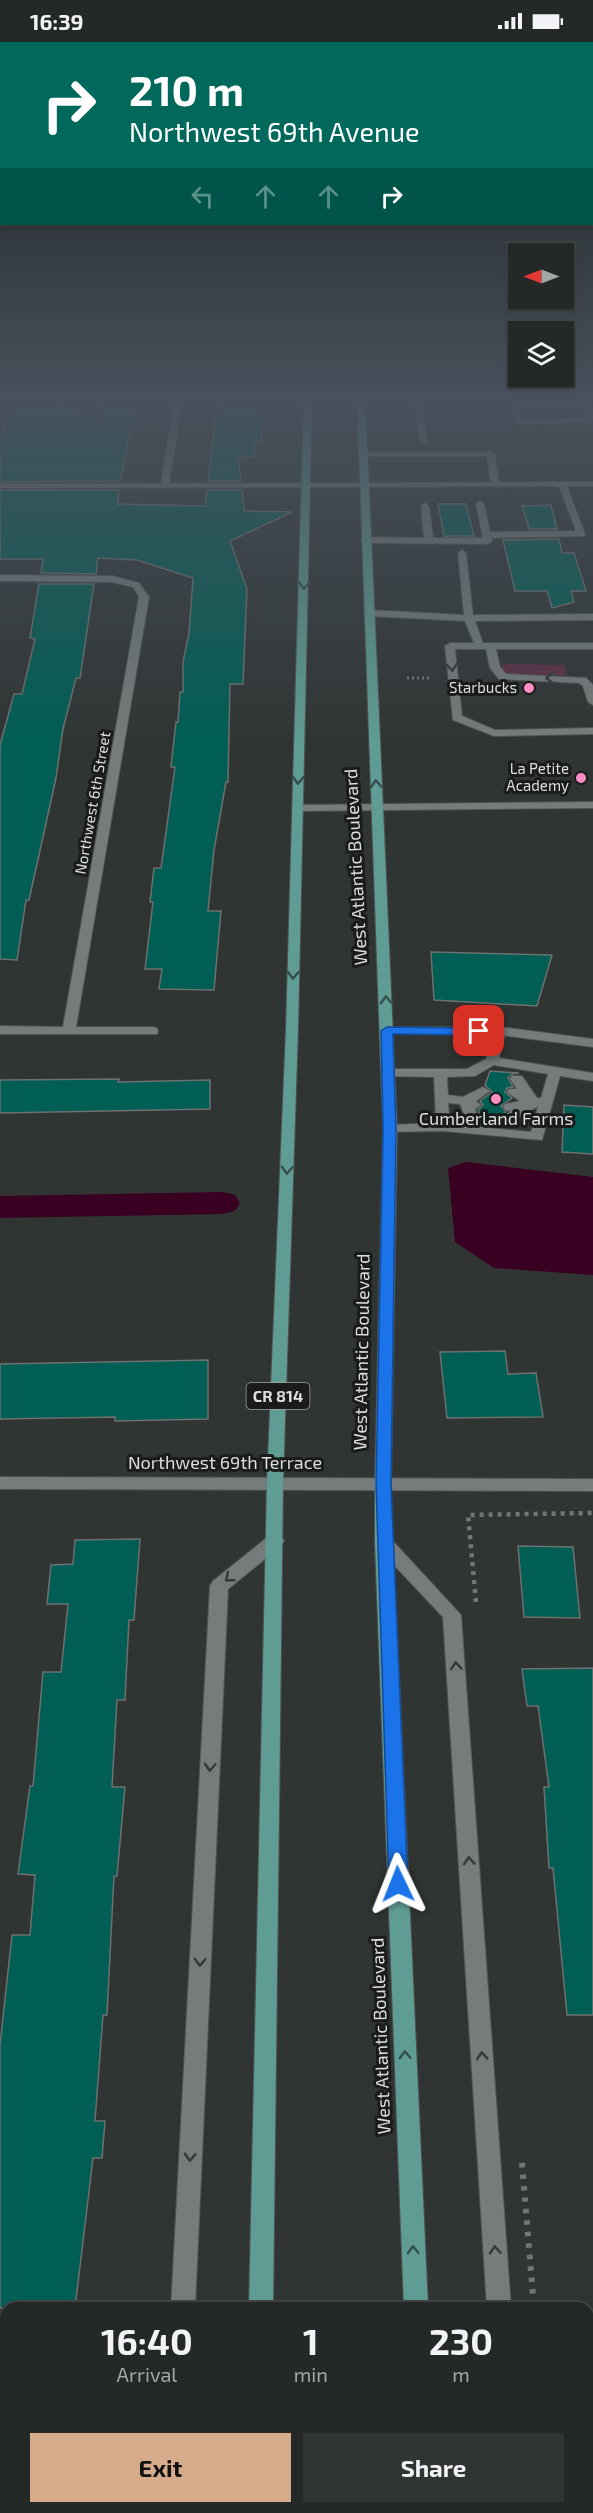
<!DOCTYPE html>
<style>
body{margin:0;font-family:"Exo 2",sans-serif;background:#303433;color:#f1f3f6;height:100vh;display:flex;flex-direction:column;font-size:22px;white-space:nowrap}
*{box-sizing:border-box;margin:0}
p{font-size:20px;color:#a3a6a7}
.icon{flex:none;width:33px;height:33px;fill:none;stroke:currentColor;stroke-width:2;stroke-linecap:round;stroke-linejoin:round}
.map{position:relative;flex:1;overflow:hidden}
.drawer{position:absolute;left:0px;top:2260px;width:594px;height:212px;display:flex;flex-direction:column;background:#242827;border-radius:18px 18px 0 0;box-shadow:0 2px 4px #0004,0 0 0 2px #414444}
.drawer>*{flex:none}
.guide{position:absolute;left:0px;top:0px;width:594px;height:183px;box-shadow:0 2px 4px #0004,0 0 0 2px #414444;background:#00695c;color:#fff;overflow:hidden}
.needle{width:39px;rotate:270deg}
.fabs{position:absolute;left:508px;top:201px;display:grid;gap:12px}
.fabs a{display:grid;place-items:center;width:66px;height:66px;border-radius:0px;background:#242827;box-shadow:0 2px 4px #0004,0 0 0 2px #414444;font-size:30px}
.pin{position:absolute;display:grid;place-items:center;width:51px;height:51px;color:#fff;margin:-26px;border-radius:12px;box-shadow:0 3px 9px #0006}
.me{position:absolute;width:66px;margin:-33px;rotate:358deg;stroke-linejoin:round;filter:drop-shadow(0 0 4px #0008)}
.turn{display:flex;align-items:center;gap:21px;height:126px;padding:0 30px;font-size:27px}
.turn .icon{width:78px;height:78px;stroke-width:2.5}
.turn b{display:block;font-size:42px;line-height:51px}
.lanes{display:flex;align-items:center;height:57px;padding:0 30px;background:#0003;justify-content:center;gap:30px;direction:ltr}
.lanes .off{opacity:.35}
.eta{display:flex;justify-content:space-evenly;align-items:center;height:102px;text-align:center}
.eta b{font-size:36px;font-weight:700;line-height:42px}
.button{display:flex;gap:12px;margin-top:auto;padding:12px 30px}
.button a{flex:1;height:69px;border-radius:0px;background:#d6ab8b;color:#111;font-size:24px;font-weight:700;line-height:69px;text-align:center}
.button a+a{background:#303433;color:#f1f3f6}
.status{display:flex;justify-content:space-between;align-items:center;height:42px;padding:0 30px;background:#242827;direction:ltr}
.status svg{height:16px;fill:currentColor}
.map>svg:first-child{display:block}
.green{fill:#5c2f44}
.water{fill:#390021}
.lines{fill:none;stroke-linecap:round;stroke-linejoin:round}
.canal{fill:#390021;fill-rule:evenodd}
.building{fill:#005e54;stroke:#6c7170;stroke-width:1.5}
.lane-casing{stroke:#4f5352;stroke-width:2}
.street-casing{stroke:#4f5352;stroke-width:2}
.secondary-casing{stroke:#4f5352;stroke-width:2}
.primary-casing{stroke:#4f5352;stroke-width:2}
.path-far2{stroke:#727675;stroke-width:3;stroke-dasharray:2 3;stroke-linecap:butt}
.path-far1{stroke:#727675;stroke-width:4.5;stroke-dasharray:4 5;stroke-linecap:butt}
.path{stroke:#727675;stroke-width:6;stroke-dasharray:4.5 7;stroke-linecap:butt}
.lane{fill:#767c7b;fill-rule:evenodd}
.street{fill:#767c7b;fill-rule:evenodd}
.secondary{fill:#767c7b;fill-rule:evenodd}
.primary{fill:#5f9c93;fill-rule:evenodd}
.oneway{stroke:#354f4b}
.oneway2{stroke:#353938}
.route{fill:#1a73e8;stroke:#114b97;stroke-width:1.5}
.poi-dot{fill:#fc8fc3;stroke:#191c1b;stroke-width:2}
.labels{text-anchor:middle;stroke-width:6;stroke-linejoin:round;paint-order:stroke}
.far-poi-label{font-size:15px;fill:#dcdfde;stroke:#191c1b;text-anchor:end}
.far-street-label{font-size:15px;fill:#dcdfde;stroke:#191c1b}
.shield{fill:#191c1b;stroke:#a2a4a4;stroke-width:1.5}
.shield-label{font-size:16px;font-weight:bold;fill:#dcdfde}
.street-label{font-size:18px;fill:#dcdfde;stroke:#191c1b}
.poi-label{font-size:18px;fill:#dcdfde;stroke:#191c1b}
</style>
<div class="status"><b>16:39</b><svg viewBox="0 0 49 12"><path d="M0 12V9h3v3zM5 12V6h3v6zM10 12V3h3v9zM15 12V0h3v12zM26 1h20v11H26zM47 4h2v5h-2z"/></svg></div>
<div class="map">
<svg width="593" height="2471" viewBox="0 0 593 2471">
<rect width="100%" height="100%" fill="#303534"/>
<path class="green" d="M 502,622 L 564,623 L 567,633 L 513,633 L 503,630 Z"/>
<path class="water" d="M 466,1120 L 593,1135 L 593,1233 L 494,1226 L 455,1200 L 448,1126 Z"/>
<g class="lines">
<path class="canal" d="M 222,1150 L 235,1153 L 240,1161 L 235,1169 L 222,1172 L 0,1176 L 0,1154 Z"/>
</g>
<g class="building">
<path d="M 17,353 L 38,353 L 100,380 L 104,355 L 138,355 L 120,439 L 0,440 L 0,396 Z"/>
<path d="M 255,353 L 255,358 L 260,358 L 262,400 L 255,400 L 254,415 L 238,416 L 241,439 L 208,439 L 218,354 Z"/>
<path d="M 0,448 L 119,448 L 118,462 L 205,464 L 207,448 L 242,448 L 244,469 L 292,470 L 230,499 L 247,547 L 243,642 L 230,642 L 228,740 L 226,740 L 214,808 L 208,869 L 221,869 L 214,948 L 159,947 L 162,927 L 145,927 L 153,860 L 150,860 L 154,826 L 161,826 L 175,725 L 171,725 L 176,680 L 178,680 L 180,650 L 183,650 L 183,620 L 189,591 L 193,536 L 137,518 L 98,516 L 96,532 L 41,531 L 43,517 L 0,517 Z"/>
<path d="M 438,462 L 466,462 L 474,494 L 444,494 Z"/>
<path d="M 551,463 L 557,487 L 529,487 L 522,464 Z"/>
<path d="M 559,497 L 562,511 L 574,511 L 586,549 L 571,549 L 574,560 L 552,566 L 547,549 L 515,549 L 503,498 Z"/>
<path d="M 39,542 L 94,542 L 80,636 L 76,636 L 63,687 L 56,736 L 29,858 L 26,858 L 17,918 L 0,917 L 0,703 L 14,652 L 22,652 L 35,597 L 30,596 Z"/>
<path d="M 431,910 L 552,913 L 537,964 L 434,958 Z"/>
<path d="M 490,1029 L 519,1031 L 512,1032 L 508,1036 L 513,1045 L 507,1046 L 505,1050 L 512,1056 L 501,1064 L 506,1070 L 497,1077 L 498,1083 L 477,1082 L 481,1076 L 478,1068 L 483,1063 L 480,1059 L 492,1050 L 485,1043 Z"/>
<path d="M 119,1037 L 118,1040 L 210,1038 L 210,1067 L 0,1071 L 0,1038 Z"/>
<path d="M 564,1063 L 593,1065 L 593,1112 L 562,1110 Z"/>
<path d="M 505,1309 L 508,1332 L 536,1331 L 543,1375 L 447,1376 L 440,1310 Z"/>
<path d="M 208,1318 L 208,1377 L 115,1379 L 115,1375 L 0,1377 L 0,1322 Z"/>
<path d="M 140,1497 L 134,1578 L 129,1578 L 125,1658 L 117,1658 L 112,1745 L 125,1745 L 117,1834 L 114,1834 L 107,1973 L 103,1973 L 95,2079 L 105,2079 L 102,2116 L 93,2116 L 75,2266 L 0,2266 L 0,2003 L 12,1893 L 30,1893 L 35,1833 L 18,1832 L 30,1744 L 33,1744 L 43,1630 L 61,1630 L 68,1562 L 47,1562 L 51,1523 L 73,1522 L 75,1498 Z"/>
<path d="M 518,1504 L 573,1505 L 580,1576 L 524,1575 Z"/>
<path d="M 593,1626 L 593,1973 L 567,1973 L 553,1826 L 549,1826 L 544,1745 L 549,1745 L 538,1664 L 527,1664 L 522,1627 Z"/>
</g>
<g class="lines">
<defs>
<g id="lane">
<path d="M 412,353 L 420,353 L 427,401 L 420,399 Z"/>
<path d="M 510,353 L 518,353 L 519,360 L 590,359 L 593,368 L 593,380 L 517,382 ZM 584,363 L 587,376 L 523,378 L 520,364 Z"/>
<path d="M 362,410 L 491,410 L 495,412 L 499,442 L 495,444 L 491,442 L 487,414 L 359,414 L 359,410 Z"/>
<path d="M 562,440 L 566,442 L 585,492 L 584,494 L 491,496 L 492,499 L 488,502 L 365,501 L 361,498 L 365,495 L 424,496 L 421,464 L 425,461 L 429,464 L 433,496 L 483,496 L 476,462 L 480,459 L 484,462 L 490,490 L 576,489 L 558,442 Z"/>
<path d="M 462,508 L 466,511 L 473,573 L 593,572 L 593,578 L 475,579 L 483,601 L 593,601 L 593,607 L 496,607 L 500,625 L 506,632 L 586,636 L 593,643 L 593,663 L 588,660 L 583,644 L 579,641 L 499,637 L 490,626 L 486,607 L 455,607 L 462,674 L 495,688 L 593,686 L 593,692 L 494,694 L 453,678 L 445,604 L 450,601 L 474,601 L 465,579 L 369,574 L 364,571 L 369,568 L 464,573 L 458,511 Z"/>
<path d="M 593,760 L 593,766 L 298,769 L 292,766 L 298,763 Z"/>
<path d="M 500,985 L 506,989 L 499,1016 L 593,1031 L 593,1039 L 560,1034 L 542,1098 L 443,1089 L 385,1090 L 383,1087 L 385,1084 L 390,1083 L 436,1081 L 434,1035 L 389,1034 L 384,1033 L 382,1030 L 384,1027 L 467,1027 L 486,1017 L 494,989 ZM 494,1023 L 548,1032 L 541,1056 L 537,1056 L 522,1034 L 512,1034 L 510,1037 L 517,1047 L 509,1047 L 507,1050 L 520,1059 L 505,1062 L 503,1065 L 505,1068 L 511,1069 L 498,1079 L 500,1082 L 510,1082 L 538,1064 L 531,1090 L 450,1082 L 448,1061 L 460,1062 L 467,1080 L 477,1080 L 479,1077 L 475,1067 L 481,1063 L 476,1059 L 490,1049 L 483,1045 L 463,1055 L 448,1053 L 447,1035 L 475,1034 Z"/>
<path d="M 275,1493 L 281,1494 L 284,1499 L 281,1504 L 228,1547 L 195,2266 L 171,2266 L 210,1544 L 213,1539 L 269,1494 Z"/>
<path d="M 384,1495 L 390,1496 L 461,1573 L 511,2266 L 487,2266 L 443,1575 L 378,1506 L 375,1501 L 378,1496 Z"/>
<path d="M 215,2466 L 241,2466 L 243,2471 L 217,2471 Z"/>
<path d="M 464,2466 L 491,2466 L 489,2471 L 462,2471 Z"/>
</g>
<g id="street">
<path d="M 175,353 L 183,353 L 169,443 L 165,445 L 161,443 Z"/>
<path d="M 593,440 L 593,444 L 363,445 L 359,443 L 363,441 Z"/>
<path d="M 0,533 L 112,534 L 139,541 L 149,555 L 76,985 L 152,985 L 157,986 L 158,989 L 157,992 L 0,992 L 0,984 L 63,985 L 139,555 L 133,545 L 112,540 L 0,539 Z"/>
<path d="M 387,985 L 500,985 L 593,997 L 593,1005 L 500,993 L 382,992 L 381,989 L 382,986 Z"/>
<path d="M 0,1435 L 593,1437 L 593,1449 L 0,1447 Z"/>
</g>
<path id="secondary" d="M 363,441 L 367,443 L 366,445 L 0,446 L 0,442 Z"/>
<g id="primary">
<path d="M 304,353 L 312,353 L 298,987 L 283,1440 L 273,2266 L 249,2266 L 267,1440 L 286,987 Z"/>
<path d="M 357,353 L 365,353 L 397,1087 L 391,1442 L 393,1501 L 428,2266 L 404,2266 L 375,1501 L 375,1442 L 383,1087 Z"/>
<rect x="244" y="2466" width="26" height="5"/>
<rect x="411" y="2466" width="26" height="5"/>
</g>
</defs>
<use href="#lane" class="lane-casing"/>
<use href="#street" class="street-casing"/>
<use href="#secondary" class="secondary-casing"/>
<use href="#primary" class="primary-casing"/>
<path class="path-far2" d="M 407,636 L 430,636"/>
<path class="path-far1" d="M 476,1560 L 468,1473 L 593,1471"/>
<g class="path">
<path d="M 522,2121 L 534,2266"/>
<path d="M 550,2466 L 551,2471"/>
</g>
<use href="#lane" class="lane"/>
<use href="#street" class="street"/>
<use href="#secondary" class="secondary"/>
<use href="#primary" class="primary"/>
</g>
<defs><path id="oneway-chevron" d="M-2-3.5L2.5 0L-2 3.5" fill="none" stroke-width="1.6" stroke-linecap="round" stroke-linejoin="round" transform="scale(1.5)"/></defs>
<g class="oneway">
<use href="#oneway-chevron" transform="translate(304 543) rotate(92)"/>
<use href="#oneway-chevron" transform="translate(298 738) rotate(92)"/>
<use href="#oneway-chevron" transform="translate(376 742) rotate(-93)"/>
<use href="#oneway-chevron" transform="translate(293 933) rotate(92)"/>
<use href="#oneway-chevron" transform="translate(386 958) rotate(-92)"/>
<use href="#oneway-chevron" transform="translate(287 1128) rotate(92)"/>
<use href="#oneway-chevron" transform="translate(405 2013) rotate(-92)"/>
<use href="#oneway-chevron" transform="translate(413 2208) rotate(-92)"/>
</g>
<g class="oneway2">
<use href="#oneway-chevron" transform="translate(452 625) rotate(84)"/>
<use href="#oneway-chevron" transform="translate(550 636) rotate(180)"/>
<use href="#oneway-chevron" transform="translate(229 1536) rotate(141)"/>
<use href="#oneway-chevron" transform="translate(456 1624) rotate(-94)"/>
<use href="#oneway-chevron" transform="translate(210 1725) rotate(93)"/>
<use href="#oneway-chevron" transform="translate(469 1819) rotate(-94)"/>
<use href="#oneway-chevron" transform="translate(200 1920) rotate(93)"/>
<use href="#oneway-chevron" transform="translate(482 2014) rotate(-94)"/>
<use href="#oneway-chevron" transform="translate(190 2115) rotate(93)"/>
<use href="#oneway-chevron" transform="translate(495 2208) rotate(-94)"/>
</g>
<linearGradient id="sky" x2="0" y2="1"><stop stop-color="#1a1d1d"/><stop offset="0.51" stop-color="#48515c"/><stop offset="1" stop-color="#48515c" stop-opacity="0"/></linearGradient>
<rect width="593" height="699" fill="url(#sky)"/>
<path class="route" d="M 387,985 L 479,986 L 485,989 L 479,993 L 393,992 L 396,1087 L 391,1442 L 408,1842 L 405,1847 L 398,1850 L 392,1847 L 389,1842 L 376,1442 L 383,1087 L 381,989 Z"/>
<g class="poi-dot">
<circle cx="529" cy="646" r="6"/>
<circle cx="581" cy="736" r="6"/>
<circle cx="496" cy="1057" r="6"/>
</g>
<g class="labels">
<g class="far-poi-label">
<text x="517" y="651">Starbucks</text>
<text x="569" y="732">La Petite<tspan x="569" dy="17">Academy</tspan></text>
</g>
<g class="far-street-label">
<text transform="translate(93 761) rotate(-80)" y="5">Northwest 6th Street</text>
</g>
<rect class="shield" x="246.5" y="1341" width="63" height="26" rx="4.5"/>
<g class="shield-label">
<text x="278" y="1360">CR 814</text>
</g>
<g class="street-label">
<text transform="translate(356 825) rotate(-93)" y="6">West Atlantic Boulevard</text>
<text transform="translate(362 1310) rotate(-89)" y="6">West Atlantic Boulevard</text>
<text x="225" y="1427">Northwest 69th Terrace</text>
<text transform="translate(381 1994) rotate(-92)" y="6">West Atlantic Boulevard</text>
</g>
<g class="poi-label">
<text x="496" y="1083">Cumberland Farms</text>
</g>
</g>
</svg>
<div class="fabs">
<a><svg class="needle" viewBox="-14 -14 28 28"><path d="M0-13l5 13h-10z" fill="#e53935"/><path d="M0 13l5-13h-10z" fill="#a3a6a7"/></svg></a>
<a><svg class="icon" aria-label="layers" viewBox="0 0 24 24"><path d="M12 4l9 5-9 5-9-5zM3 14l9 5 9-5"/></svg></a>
</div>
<div class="pin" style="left:479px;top:989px;background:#d93025"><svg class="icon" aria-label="arrive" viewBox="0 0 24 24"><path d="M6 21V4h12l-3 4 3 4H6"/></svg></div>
<svg class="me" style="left:398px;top:1842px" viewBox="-20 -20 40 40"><path d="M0-17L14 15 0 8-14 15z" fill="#1a73e8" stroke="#fff" stroke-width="4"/></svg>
<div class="guide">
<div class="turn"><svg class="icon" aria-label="right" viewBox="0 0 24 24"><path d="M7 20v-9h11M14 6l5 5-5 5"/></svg><div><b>210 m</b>Northwest 69th Avenue</div></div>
<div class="lanes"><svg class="icon off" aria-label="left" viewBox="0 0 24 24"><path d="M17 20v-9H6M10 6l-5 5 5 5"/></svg><svg class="icon off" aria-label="ahead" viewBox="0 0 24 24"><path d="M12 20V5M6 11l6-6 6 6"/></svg><svg class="icon off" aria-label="ahead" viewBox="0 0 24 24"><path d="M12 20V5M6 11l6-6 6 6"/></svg><svg class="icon" aria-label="right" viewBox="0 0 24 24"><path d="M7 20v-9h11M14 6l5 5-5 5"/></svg></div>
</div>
<section class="drawer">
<div class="eta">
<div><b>16:40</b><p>Arrival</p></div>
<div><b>1</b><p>min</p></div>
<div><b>230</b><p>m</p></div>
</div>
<div class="button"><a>Exit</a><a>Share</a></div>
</section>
</div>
